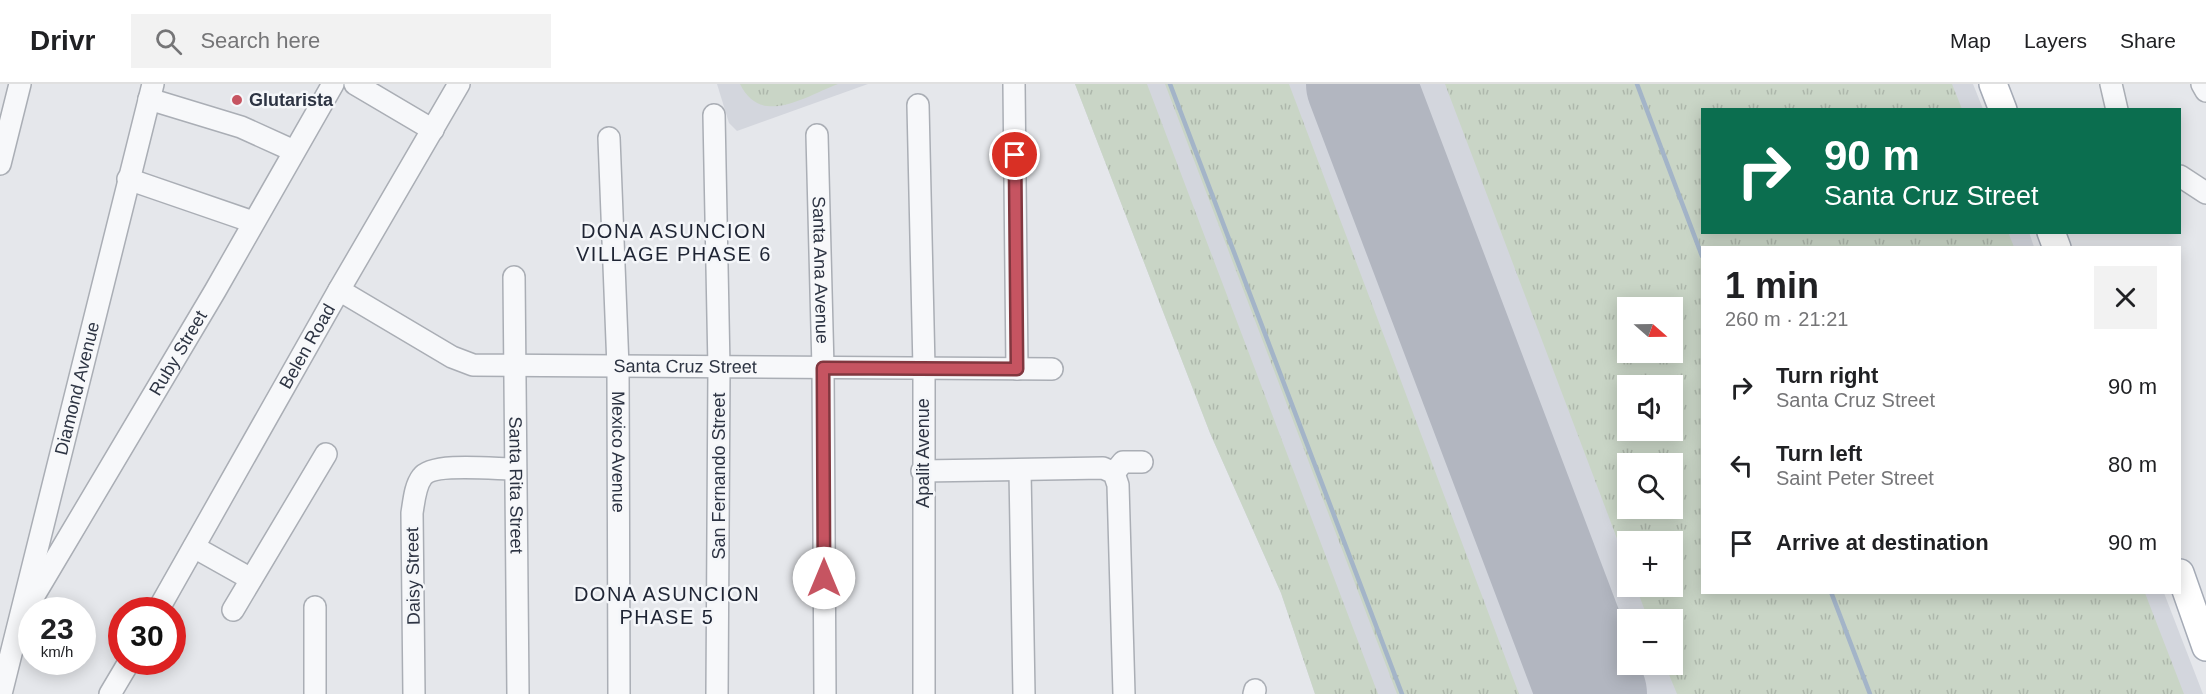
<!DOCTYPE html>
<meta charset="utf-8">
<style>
body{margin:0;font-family:Helvetica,sans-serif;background:#f2f2f2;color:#202124;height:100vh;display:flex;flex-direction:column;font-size:22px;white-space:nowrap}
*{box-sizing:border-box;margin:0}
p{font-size:20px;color:#757577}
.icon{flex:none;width:33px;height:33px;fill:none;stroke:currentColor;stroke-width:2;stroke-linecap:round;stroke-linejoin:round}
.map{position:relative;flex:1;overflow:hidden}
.details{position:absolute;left:1701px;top:162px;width:480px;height:348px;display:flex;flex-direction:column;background:#fff;border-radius:0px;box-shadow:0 3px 15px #0003}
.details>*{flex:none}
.top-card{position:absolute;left:1701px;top:24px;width:480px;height:126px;border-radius:0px;box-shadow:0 3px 15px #0003;background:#0b6e4f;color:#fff;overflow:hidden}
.needle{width:39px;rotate:110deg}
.buttons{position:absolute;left:1617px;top:213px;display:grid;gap:12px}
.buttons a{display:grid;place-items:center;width:66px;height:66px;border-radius:0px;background:#fff;box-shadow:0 3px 15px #0003;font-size:30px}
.speed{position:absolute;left:18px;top:513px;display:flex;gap:12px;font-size:30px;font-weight:700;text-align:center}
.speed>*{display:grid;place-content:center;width:78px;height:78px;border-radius:50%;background:#fff;box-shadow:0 3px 15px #0003;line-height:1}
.speed small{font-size:15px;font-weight:400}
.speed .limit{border:9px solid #d22;background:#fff;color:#111}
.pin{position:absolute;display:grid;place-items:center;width:51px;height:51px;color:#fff;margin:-26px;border:3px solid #fff;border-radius:50%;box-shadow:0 2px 6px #0007}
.me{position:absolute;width:66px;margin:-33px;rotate:0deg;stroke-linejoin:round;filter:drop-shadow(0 0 4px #0008)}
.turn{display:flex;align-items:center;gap:21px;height:126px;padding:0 24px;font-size:27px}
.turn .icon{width:78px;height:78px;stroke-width:2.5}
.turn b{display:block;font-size:42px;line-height:51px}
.round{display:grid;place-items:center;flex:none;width:63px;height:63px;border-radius:0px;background:#f2f2f2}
.summary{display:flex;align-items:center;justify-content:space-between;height:102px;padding:0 24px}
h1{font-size:36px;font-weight:700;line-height:45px}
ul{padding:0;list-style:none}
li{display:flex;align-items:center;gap:18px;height:78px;padding:0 24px}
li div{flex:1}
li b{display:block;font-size:22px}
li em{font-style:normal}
header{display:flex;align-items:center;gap:36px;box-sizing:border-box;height:84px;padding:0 30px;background:#fff;border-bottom:2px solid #e0e0e0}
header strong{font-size:28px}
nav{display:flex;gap:33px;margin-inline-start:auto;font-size:21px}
.search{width:420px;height:54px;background:#f2f2f2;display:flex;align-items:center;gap:15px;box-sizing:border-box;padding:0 21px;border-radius:0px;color:#757577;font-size:22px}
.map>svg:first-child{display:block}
.built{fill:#d3d6dd;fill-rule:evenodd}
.grass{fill:url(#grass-tufts);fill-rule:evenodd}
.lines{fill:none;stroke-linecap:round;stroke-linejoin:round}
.stream{stroke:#a3b4c8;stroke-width:4.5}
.runway{stroke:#b2b6c0;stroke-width:110}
.minor-casing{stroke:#aaaeb5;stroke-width:24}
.major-casing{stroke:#a5abb6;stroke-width:30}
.minor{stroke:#f7f8fa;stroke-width:21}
.major{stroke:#fff;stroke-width:27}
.route-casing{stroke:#81373f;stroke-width:15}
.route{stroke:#c65461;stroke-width:10}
.poi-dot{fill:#c65461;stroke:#f4f6f9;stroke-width:2}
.labels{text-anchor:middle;stroke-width:5;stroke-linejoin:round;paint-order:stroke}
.poi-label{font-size:18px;font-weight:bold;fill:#2d3443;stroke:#f4f6f9;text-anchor:start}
.street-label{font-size:18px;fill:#2d3443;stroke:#f4f6f9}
.neighbourhood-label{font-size:20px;letter-spacing:1.5px;fill:#1f2534;stroke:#f4f6f9}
</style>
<header>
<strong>Drivr</strong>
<div class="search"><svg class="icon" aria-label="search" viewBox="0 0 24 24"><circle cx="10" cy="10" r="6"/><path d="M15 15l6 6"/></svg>Search here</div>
<nav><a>Map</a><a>Layers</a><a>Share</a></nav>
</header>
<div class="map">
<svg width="2206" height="610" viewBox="0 0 2206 610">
<defs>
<pattern id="grass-tufts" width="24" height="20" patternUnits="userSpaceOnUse" patternTransform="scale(1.5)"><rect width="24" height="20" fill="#c9d5c6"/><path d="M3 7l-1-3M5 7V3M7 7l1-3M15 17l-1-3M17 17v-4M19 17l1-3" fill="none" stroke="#adb7ab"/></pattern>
</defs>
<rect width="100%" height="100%" fill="#e5e7eb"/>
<g class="built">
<path d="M 717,0 L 868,0 L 737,47 L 729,39 Z"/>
<path d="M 1075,0 L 1973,0 L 1983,25 L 1702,26 L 1702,148 L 2029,148 L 2034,163 L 1702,164 L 1702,508 L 2164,509 L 2203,610 L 1315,610 L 1281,509 L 1210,349 ZM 1628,224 L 1672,224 L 1672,268 L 1628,268 ZM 1628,302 L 1672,302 L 1672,346 L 1628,346 ZM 1628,380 L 1672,380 L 1672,424 L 1628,424 ZM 1628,458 L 1672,458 L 1672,502 L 1628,502 ZM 1628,536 L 1672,536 L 1672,580 L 1628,580 Z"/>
</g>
<g class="grass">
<path d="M 740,0 L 838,0 C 804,13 761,43 740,0 Z"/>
<path d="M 1075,0 L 1147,0 L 1378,610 L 1315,610 L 1281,509 L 1210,349 Z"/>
<path d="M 1165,0 L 1289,0 L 1519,610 L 1397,610 Z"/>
<path d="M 1445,0 L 1952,0 L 1962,25 L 1702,26 L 1702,148 L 2008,148 L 2014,163 L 1702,164 L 1702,508 L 2145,509 L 2184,610 L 1677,610 L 1665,581 L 1672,580 L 1672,536 L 1648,535 L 1636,503 L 1672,502 L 1672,458 L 1628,458 L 1627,481 ZM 1628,224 L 1672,224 L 1672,268 L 1628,268 ZM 1628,302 L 1672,302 L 1672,346 L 1628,346 ZM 1628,380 L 1672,380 L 1672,424 L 1628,424 Z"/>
</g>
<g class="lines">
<g class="stream">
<path d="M 1170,0 L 1402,610"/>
<path d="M 1637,0 L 1702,172"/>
<path d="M 1831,508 L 1870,610"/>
</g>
<path class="runway" d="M 1361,0 L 1592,610"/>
<defs>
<g id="minor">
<path d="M 355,0 L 433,46"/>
<path d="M 1014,0 L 1017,285"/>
<path d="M 2111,0 L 2117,26"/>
<path d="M 2202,0 L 2206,7"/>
<path d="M 149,15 L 241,43 L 294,67"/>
<path d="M 918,21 L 924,284 L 924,610"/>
<path d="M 714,31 L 719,284 L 717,610"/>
<path id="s1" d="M 817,51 L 823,284 L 825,610"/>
<path id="s2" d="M 609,54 L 618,283 L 619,610"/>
<path d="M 0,80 L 20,0"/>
<path d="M 2180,92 L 2206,109"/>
<path d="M 128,95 L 253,138"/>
<path id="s3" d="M 514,193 L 518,610"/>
<path id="s4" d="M 339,206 L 452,273 L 473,281 L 1052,285"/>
<path d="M 922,387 L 1103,384 L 1114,389 L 1118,401 L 1124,610"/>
<path d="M 1020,387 L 1024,610"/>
<path d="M 1114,389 L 1123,378 L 1142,378"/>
<path d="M 194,463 L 251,495"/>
<path id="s5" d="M 32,515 L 215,207 L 333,0"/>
<path d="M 315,523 L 315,610"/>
<path id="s6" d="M 158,526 L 339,206 L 459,0"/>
<path d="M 233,526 L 326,370"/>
<path id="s7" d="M 1,610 L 153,0"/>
<path d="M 110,610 L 129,578"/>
<path d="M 414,610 L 412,429 C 414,417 415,402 422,393 C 432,378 495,385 514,385"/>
<path d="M 1254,610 L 1255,606"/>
</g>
<g id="major">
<path d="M 1993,0 L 2003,26"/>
<path d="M 2051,148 L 2057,164"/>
<path d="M 2180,489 L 2206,563"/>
</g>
</defs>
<use href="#minor" class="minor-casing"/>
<use href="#major" class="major-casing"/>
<use href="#minor" class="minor"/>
<use href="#major" class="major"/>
</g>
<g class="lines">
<defs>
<path id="route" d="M 824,494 L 823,284 L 1017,285 L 1015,71"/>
</defs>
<use href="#route" class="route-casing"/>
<use href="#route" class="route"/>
</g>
<circle class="poi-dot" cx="237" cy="16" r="6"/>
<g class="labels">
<g class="poi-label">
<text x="249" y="22">Glutarista</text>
</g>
<g class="street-label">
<text dy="6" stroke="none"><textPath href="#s1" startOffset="135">Santa Ana Avenue</textPath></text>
<text dy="6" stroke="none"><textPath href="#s6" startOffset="303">Belen Road</textPath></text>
<text dy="6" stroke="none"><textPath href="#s5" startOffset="286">Ruby Street</textPath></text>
<text dy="6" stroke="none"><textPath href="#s4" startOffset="366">Santa Cruz Street</textPath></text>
<text dy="6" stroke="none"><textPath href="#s7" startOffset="315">Diamond Avenue</textPath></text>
<text dy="6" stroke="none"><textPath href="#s2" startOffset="314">Mexico Avenue</textPath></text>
<text transform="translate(923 369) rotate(-90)" y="6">Apalit Avenue</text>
<text transform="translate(719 392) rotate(-90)" y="6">San Fernando Street</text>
<text dy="6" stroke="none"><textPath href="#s3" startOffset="208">Santa Rita Street</textPath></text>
<text transform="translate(413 492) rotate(-91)" y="6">Daisy Street</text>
</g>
<g class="neighbourhood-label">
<text x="674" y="154">DONA ASUNCION<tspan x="674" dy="23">VILLAGE PHASE 6</tspan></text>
<text x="667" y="517">DONA ASUNCION<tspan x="667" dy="23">PHASE 5</tspan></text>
</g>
</g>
</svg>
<div class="buttons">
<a><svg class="needle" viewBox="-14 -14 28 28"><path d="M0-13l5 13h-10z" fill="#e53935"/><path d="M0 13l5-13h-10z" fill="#757577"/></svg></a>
<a><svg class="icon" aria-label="sound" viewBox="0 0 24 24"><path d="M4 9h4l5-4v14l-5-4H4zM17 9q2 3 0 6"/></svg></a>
<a><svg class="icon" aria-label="search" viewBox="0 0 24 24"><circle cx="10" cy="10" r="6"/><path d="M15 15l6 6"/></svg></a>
<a>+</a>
<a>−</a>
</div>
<div class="speed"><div>23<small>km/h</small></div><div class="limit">30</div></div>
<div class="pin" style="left:1015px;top:71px;background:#d93025"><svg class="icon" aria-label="arrive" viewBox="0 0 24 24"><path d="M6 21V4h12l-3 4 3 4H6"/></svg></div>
<svg class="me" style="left:824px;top:494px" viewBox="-20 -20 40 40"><circle r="19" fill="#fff"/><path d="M0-13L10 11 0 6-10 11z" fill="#c65461"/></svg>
<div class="top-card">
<div class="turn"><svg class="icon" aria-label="right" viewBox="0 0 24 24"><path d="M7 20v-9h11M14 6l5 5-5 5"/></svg><div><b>90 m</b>Santa Cruz Street</div></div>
</div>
<section class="details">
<div class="summary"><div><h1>1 min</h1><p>260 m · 21:21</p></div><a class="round"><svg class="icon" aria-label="close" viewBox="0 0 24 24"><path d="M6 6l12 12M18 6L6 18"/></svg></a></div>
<ul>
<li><svg class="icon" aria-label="right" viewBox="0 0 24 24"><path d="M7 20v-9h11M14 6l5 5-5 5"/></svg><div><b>Turn right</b><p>Santa Cruz Street</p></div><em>90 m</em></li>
<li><svg class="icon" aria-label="left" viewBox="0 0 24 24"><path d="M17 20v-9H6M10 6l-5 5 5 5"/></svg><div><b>Turn left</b><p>Saint Peter Street</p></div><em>80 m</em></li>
<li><svg class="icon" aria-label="arrive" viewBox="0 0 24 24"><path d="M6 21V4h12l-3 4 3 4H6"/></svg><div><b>Arrive at destination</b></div><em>90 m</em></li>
</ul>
</section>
</div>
